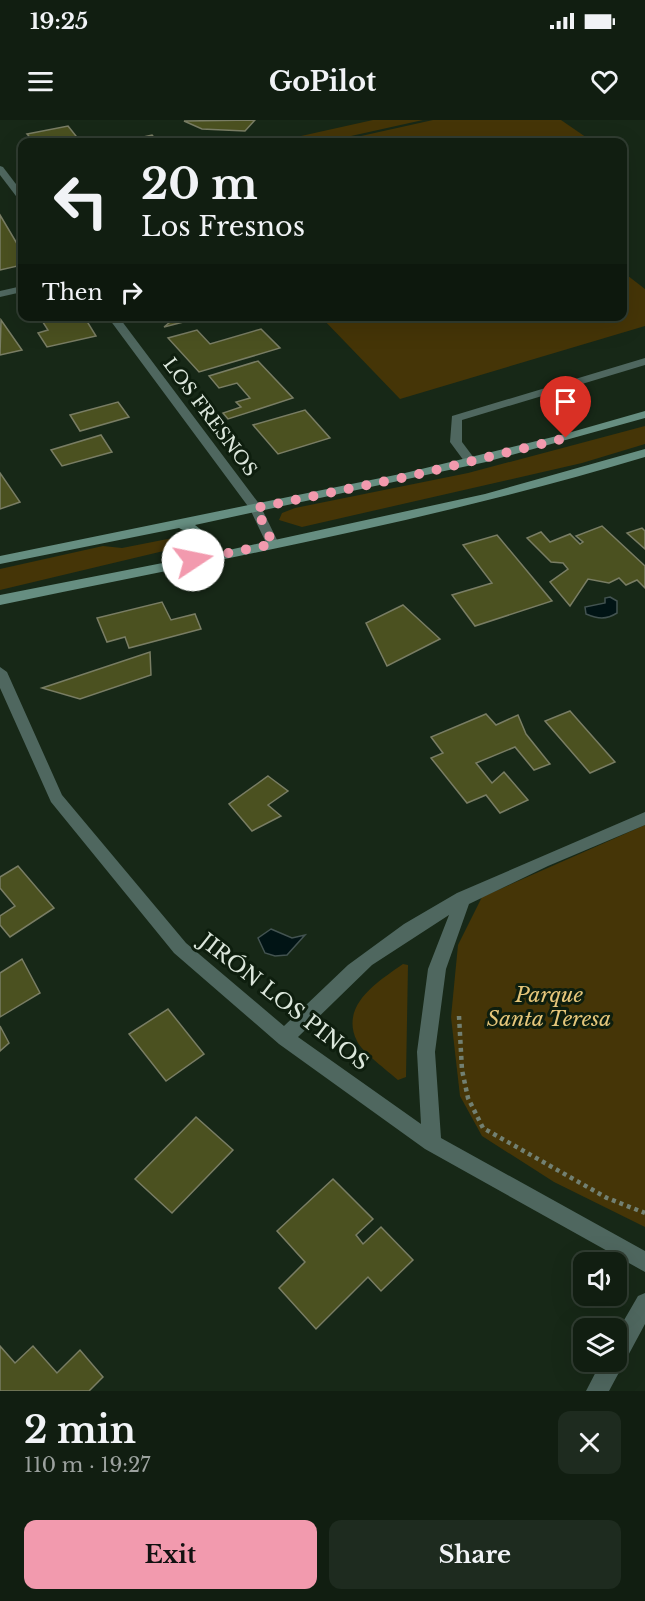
<!DOCTYPE html>
<meta charset="utf-8">
<style>
body{margin:0;font-family:"Libre Baskerville",serif;background:#1e2b1f;color:#f1f3f6;height:100vh;display:flex;flex-direction:column;font-size:22px;white-space:nowrap}
*{box-sizing:border-box;margin:0}
p{font-size:20px;color:#9ca29f}
.icon{flex:none;width:33px;height:33px;fill:none;stroke:currentColor;stroke-width:2;stroke-linecap:round;stroke-linejoin:round}
.map{position:relative;height:1271px;overflow:hidden}
.details{display:flex;flex-direction:column;background:#111e11;flex:1}
.details>*{flex:none}
.banner{position:absolute;left:18px;top:18px;width:609px;height:183px;border-radius:12px;box-shadow:0 6px 24px #0002,0 0 0 2px #303c31;background:#111e11;color:#f1f3f6;overflow:hidden}
.buttons{position:absolute;left:573px;top:1132px;display:grid;gap:12px}
.buttons a{display:grid;place-items:center;width:54px;height:54px;border-radius:12px;background:#111e11;box-shadow:0 6px 24px #0002,0 0 0 2px #303c31;font-size:30px}
.pin{position:absolute;display:grid;place-items:center;width:51px;height:51px;color:#fff;margin:-62px -26px;border-radius:50% 50% 50% 0;rotate:-45deg;box-shadow:0 0 6px #0007}
.pin .icon{rotate:45deg}
.me{position:absolute;width:66px;margin:-33px;rotate:79deg;stroke-linejoin:round;filter:drop-shadow(0 0 4px #0008)}
.turn{display:flex;align-items:center;gap:21px;height:126px;padding:0 24px;font-size:27px}
.turn .icon{width:78px;height:78px;stroke-width:2.5}
.turn b{display:block;font-size:42px;line-height:51px}
.then{display:flex;align-items:center;height:57px;padding:0 24px;background:#0003;gap:12px;font-size:22px}
.round{display:grid;place-items:center;flex:none;width:63px;height:63px;border-radius:12px;background:#1e2b1f}
.head{display:flex;align-items:center;justify-content:space-between;height:102px;padding:0 24px}
h1{font-size:36px;font-weight:700;line-height:45px}
.action{display:flex;gap:12px;margin-top:auto;padding:12px 24px}
.action a{flex:1;height:69px;border-radius:12px;background:#f29aae;color:#111;font-size:24px;font-weight:700;line-height:69px;text-align:center}
.action a+a{background:#1e2b1f;color:#f1f3f6}
.status{display:flex;justify-content:space-between;align-items:center;height:42px;padding:0 30px;background:#111e11;direction:ltr}
.status svg{height:16px;fill:currentColor}
header{display:flex;justify-content:space-between;align-items:center;height:78px;padding:0 24px;background:#111e11;font-size:27px;font-weight:700}
.map>svg:first-child{display:block}
.green{fill:#453507}
.water{fill:#011415;stroke:#435351;stroke-width:1.5}
.building{fill:#4b5120;stroke:#797d64;stroke-width:1.5}
.lines{fill:none;stroke-linecap:round;stroke-linejoin:round}
.path{stroke:#728072;stroke-width:4.5;stroke-dasharray:4 4;stroke-linecap:butt}
.lane{fill:#4f675f;fill-rule:evenodd}
.street{fill:#4f675f;fill-rule:evenodd}
.secondary{fill:#668e81;fill-rule:evenodd}
.route{stroke:#f29aae;stroke-width:10;stroke-dasharray:0 18}
.labels{text-anchor:middle;stroke-width:6;stroke-linejoin:round;paint-order:stroke}
.far-street-label{font-size:18px;fill:#dce7dc;stroke:#0e1e0e}
.park-label{font-size:21px;font-style:italic;fill:#e5c67a;stroke:#0e1e0e}
.street-label{font-size:21px;fill:#dce7dc;stroke:#0e1e0e}
</style>
<div class="status"><b>19:25</b><svg viewBox="0 0 49 12"><path d="M0 12V9h3v3zM5 12V6h3v6zM10 12V3h3v9zM15 12V0h3v12zM26 1h20v11H26zM47 4h2v5h-2z"/></svg></div>
<header><svg class="icon" aria-label="menu" viewBox="0 0 24 24"><path d="M4 6h16M4 12h16M4 18h16"/></svg>GoPilot<svg class="icon" aria-label="heart" viewBox="0 0 24 24"><path d="M12 20l-8-8c-3-5 5-10 8-4 3-6 11-1 8 4z"/></svg></header>
<div class="map">
<svg width="645" height="1271" viewBox="0 0 645 1271">
<rect width="100%" height="100%" fill="#172817"/>
<g class="green">
<path d="M 373,0 L 423,0 L 324,22 L 274,22 Z"/>
<path d="M 433,0 L 561,0 L 593,22 L 334,22 Z"/>
<path d="M 623,152 L 645,169 L 645,206 L 400,279 L 321,197 L 622,196 Z"/>
<path d="M 645,306 L 645,324 L 582,343 L 302,407 L 279,400 L 282,393 L 295,388 L 468,353 Z"/>
<path d="M 188,415 L 195,419 L 193,424 L 0,470 L 0,449 L 103,426 L 122,428 Z"/>
<path d="M 645,705 L 645,1107 L 554,1062 L 482,1016 L 460,976 L 451,897 L 458,825 L 482,777 Z"/>
<path d="M 403,844 L 408,845 L 406,957 L 398,960 C 388,951 362,932 357,921 C 339,885 379,861 403,844 Z"/>
</g>
<g class="water">
<path d="M 610,477 L 617,481 L 617,493 C 606,500 598,499 586,494 L 585,487 L 605,483 L 605,478 Z"/>
<path d="M 271,809 L 292,818 L 305,815 L 287,835 L 275,836 L 265,833 L 258,818 Z"/>
</g>
<g class="building">
<path d="M 255,0 L 245,11 L 202,9 L 184,1 Z"/>
<path d="M 68,6 L 80,21 L 34,22 L 27,14 Z"/>
<path d="M 152,15 L 158,22 L 128,22 L 130,20 Z"/>
<path d="M 0,95 L 22,132 L 22,145 L 0,150 Z"/>
<path d="M 39,196 L 67,196 L 70,201 L 85,198 L 96,216 L 47,227 L 38,213 L 48,210 Z"/>
<path d="M 188,196 L 191,200 L 164,207 L 170,202 L 156,198 Z"/>
<path d="M 1,200 L 22,230 L 0,235 Z"/>
<path d="M 261,209 L 280,228 L 199,252 L 168,218 L 197,210 L 210,224 Z"/>
<path d="M 258,241 L 293,278 L 228,299 L 223,293 L 241,287 L 236,282 L 250,278 L 237,263 L 219,268 L 209,256 Z"/>
<path d="M 118,282 L 129,297 L 80,311 L 70,295 Z"/>
<path d="M 305,290 L 330,318 L 278,334 L 253,305 Z"/>
<path d="M 101,315 L 112,332 L 62,346 L 51,330 Z"/>
<path d="M 0,353 L 20,382 L 0,389 Z"/>
<path d="M 602,406 L 645,446 L 645,468 L 637,460 L 626,465 L 619,458 L 609,463 L 588,459 L 570,486 L 550,462 L 568,449 L 563,443 L 551,442 L 527,418 L 541,412 L 550,422 L 570,414 L 580,424 L 583,422 L 576,416 Z"/>
<path d="M 642,408 L 645,411 L 645,429 L 627,413 Z"/>
<path d="M 497,415 L 552,481 L 475,506 L 452,475 L 492,463 L 463,425 Z"/>
<path d="M 162,482 L 171,500 L 195,494 L 201,509 L 129,528 L 125,517 L 107,522 L 97,498 Z"/>
<path d="M 403,485 L 440,519 L 387,546 L 366,503 Z"/>
<path d="M 150,532 L 151,555 L 80,579 L 42,568 Z"/>
<path d="M 570,591 L 615,642 L 590,653 L 545,601 Z"/>
<path d="M 486,594 L 496,605 L 518,595 L 526,614 L 550,644 L 534,650 L 515,627 L 476,643 L 492,663 L 504,652 L 528,680 L 500,693 L 486,675 L 467,683 L 431,638 L 443,633 L 431,617 Z"/>
<path d="M 268,656 L 288,671 L 268,685 L 281,696 L 252,711 L 229,684 Z"/>
<path d="M 18,746 L 54,788 L 10,817 L 0,805 L 0,796 L 15,786 L 0,768 L 0,757 Z"/>
<path d="M 22,839 L 40,873 L 0,897 L 0,853 Z"/>
<path d="M 168,889 L 204,934 L 166,961 L 129,914 Z"/>
<path d="M 0,906 L 9,923 L 0,931 Z"/>
<path d="M 196,997 L 233,1030 L 172,1093 L 135,1059 Z"/>
<path d="M 333,1059 L 373,1099 L 356,1115 L 363,1124 L 381,1107 L 413,1140 L 381,1171 L 368,1157 L 316,1209 L 279,1168 L 305,1142 L 277,1111 Z"/>
<path d="M 0,1226 L 15,1243 L 33,1226 L 57,1253 L 80,1230 L 103,1257 L 89,1271 L 0,1271 Z"/>
</g>
<g class="lines">
<path class="path" d="M 459,896 L 462,950 L 468,978 L 483,1008 L 607,1078 L 645,1093"/>
<path class="lane" d="M 645,238 L 645,245 L 462,300 L 462,322 L 477,342 L 475,345 L 467,345 L 450,322 L 452,296 Z"/>
<g class="street">
<path d="M 0,46 L 3,47 L 22,72 L 22,81 L 19,80 L 0,55 Z"/>
<path d="M 22,166 L 22,172 L 0,177 L 0,171 Z"/>
<path d="M 107,196 L 118,196 L 260,385 L 279,424 L 278,427 L 268,427 L 250,389 Z"/>
<path d="M 0,547 L 7,552 L 62,675 L 186,823 L 284,906 L 348,845 L 404,804 L 457,773 L 645,692 L 645,705 L 548,746 L 469,784 L 446,849 L 435,932 L 441,1018 L 645,1131 L 645,1152 L 425,1029 L 279,924 L 174,833 L 51,682 L 0,568 ZM 449,795 L 428,849 L 417,932 L 421,1004 L 298,917 L 372,845 Z"/>
<path d="M 645,1173 L 645,1204 L 609,1271 L 586,1271 L 601,1242 L 616,1242 L 616,1214 L 638,1176 Z"/>
</g>
<path class="secondary" d="M 645,291 L 645,298 L 486,342 L 195,405 L 204,412 L 210,422 L 206,435 L 485,374 L 645,329 L 645,337 C 433,401 216,440 0,485 L 0,475 L 188,438 L 195,430 L 198,422 L 189,413 L 179,408 L 0,444 L 0,436 L 405,353 L 561,315 Z"/>
</g>
<g class="lines">
<path class="route" d="M 193,440 L 273,424 L 256,388 L 411,356 L 566,318"/>
</g>
<g class="labels">
<g class="far-street-label">
<text transform="translate(210 297) rotate(53)" y="6">LOS FRESNOS</text>
</g>
<g class="park-label">
<text x="549" y="882">Parque<tspan x="549" dy="24">Santa Teresa</tspan></text>
</g>
<g class="street-label">
<text transform="translate(284 882) rotate(38)" y="7">JIRÓN LOS PINOS</text>
</g>
</g>
</svg>
<div class="buttons">
<a><svg class="icon" aria-label="sound" viewBox="0 0 24 24"><path d="M4 9h4l5-4v14l-5-4H4zM17 9q2 3 0 6"/></svg></a>
<a><svg class="icon" aria-label="layers" viewBox="0 0 24 24"><path d="M12 4l9 5-9 5-9-5zM3 14l9 5 9-5"/></svg></a>
</div>
<div class="pin" style="left:566px;top:318px;background:#d93025"><svg class="icon" aria-label="arrive" viewBox="0 0 24 24"><path d="M6 21V4h12l-3 4 3 4H6"/></svg></div>
<svg class="me" style="left:193px;top:440px" viewBox="-20 -20 40 40"><circle r="19" fill="#fff"/><path d="M0-13L10 11 0 6-10 11z" fill="#f29aae"/></svg>
<div class="banner">
<div class="turn"><svg class="icon" aria-label="left" viewBox="0 0 24 24"><path d="M17 20v-9H6M10 6l-5 5 5 5"/></svg><div><b>20 m</b>Los Fresnos</div></div>
<div class="then">Then<svg class="icon" aria-label="right" viewBox="0 0 24 24"><path d="M7 20v-9h11M14 6l5 5-5 5"/></svg></div>
</div>
</div>
<section class="details">
<div class="head"><div><h1>2 min</h1><p>110 m · 19:27</p></div><a class="round"><svg class="icon" aria-label="close" viewBox="0 0 24 24"><path d="M6 6l12 12M18 6L6 18"/></svg></a></div>
<div class="action"><a>Exit</a><a>Share</a></div>
</section>
